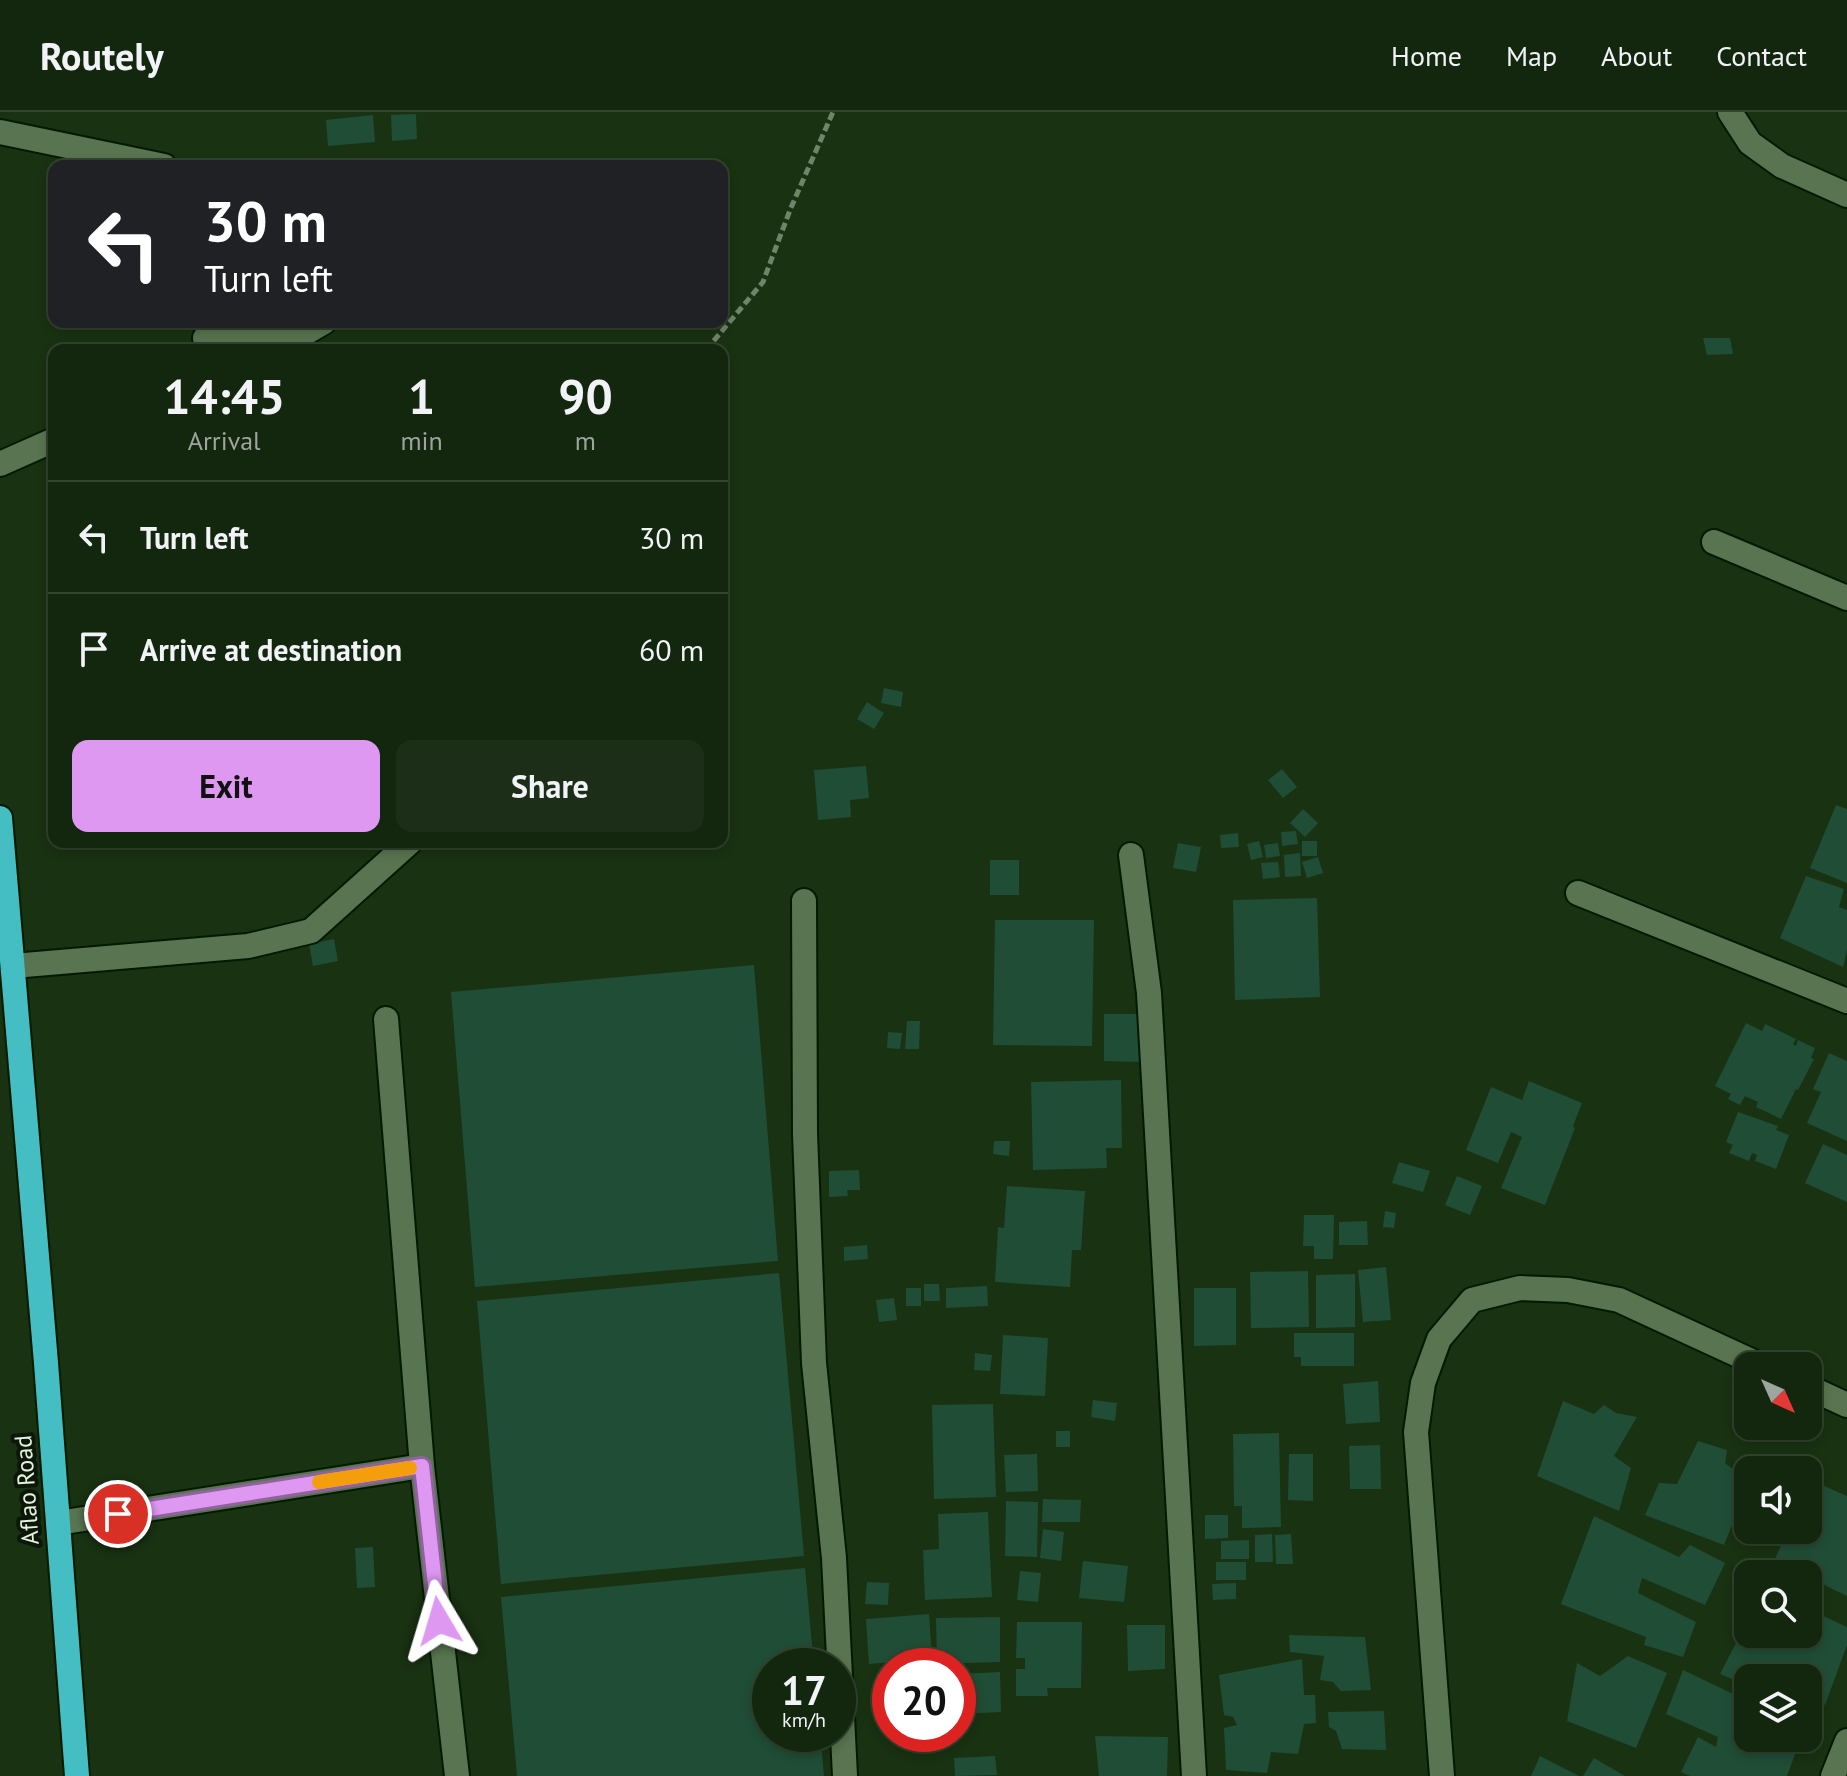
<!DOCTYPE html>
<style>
body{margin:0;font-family:"PT Sans",sans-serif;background:#1c2e17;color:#f1f3f6;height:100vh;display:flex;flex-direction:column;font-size:30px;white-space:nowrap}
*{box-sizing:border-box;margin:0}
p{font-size:26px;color:#9da59e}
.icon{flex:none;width:44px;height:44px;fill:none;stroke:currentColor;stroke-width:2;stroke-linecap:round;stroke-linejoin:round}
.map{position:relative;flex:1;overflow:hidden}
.details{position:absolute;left:48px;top:232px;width:680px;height:504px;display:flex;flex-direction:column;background:#13260e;border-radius:16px;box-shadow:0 4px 12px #0003,0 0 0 2px #32432e}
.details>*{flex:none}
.banner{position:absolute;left:48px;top:48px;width:680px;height:168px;border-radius:16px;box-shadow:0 4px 12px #0003,0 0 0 2px #32432e;background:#202124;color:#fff;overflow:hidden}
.needle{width:52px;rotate:135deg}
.controls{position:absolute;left:1734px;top:1240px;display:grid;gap:16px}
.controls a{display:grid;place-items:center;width:88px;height:88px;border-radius:16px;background:#13260e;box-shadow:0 4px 12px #0003,0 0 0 2px #32432e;font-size:40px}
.speed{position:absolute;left:752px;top:1536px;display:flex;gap:16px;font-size:40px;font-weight:700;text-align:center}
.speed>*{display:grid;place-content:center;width:104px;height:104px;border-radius:50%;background:#13260e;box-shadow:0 4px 12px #0003,0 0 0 2px #32432e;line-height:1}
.speed small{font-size:20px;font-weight:400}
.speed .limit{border:12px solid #d22;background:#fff;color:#111}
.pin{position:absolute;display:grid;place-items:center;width:68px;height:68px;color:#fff;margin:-34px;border:4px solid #fff;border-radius:50%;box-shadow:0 2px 8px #0007}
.me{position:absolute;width:88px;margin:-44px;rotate:353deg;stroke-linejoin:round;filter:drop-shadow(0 0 6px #0008)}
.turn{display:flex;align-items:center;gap:28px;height:168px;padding:0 24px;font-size:36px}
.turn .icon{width:104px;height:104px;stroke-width:2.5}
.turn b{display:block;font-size:56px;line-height:68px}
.eta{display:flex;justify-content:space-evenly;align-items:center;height:136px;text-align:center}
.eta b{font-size:48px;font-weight:700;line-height:56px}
.action{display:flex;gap:16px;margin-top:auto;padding:16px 24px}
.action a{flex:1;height:92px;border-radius:16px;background:#de98f2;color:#111;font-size:32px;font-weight:700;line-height:92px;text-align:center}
.action a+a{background:#1c2e17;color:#f1f3f6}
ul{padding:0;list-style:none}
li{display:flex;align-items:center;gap:24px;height:112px;padding:0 24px;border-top:2px solid #32432e}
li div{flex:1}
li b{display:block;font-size:30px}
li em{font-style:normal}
header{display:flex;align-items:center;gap:48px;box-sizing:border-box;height:112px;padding:0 40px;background:#13260e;border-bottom:2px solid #32432e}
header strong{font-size:38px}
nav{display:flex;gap:44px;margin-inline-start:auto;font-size:28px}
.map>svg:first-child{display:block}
.building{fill:#204d36}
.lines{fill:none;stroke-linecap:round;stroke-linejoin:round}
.minor-casing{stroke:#031a00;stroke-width:28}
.highway-casing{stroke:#031a00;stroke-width:28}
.path{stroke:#6f8469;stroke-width:5;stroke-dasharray:8 4;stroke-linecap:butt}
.minor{stroke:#587450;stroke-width:24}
.highway{stroke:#45bec3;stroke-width:24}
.route-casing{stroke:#90639d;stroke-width:20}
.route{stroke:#de98f2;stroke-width:14}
.slow{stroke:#f59e0b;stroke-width:14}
.labels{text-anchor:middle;stroke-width:8;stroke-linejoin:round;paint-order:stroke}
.street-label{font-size:24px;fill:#e3f3df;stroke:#0c1709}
</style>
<header>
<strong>Routely</strong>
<nav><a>Home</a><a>Map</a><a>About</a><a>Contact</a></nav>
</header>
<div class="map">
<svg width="1847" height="1664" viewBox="0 0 1847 1664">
<rect width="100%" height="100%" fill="#193212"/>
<g class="building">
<path d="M 416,2 L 417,27 L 392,29 L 391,3 Z"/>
<path d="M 373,3 L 375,30 L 328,34 L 326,8 Z"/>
<path d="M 1703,226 L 1730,226 L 1733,242 L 1707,243 Z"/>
<path d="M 884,576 L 903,580 L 901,595 L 881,591 Z"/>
<path d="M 867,590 L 884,601 L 874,617 L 857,607 Z"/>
<path d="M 866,654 L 869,686 L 850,688 L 851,705 L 818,708 L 814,658 Z"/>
<path d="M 1282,657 L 1297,675 L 1283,686 L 1268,668 Z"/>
<path d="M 1836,693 L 1847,697 L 1847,771 L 1810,756 Z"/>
<path d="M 1303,697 L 1318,711 L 1305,725 L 1290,711 Z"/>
<path d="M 1296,719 L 1298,732 L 1282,734 L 1281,720 Z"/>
<path d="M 1238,721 L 1239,735 L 1221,736 L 1220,723 Z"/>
<path d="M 1259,729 L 1263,745 L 1251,748 L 1247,732 Z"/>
<rect x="1302" y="729" width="15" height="15"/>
<path d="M 1178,731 L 1201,735 L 1196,760 L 1173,756 Z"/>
<path d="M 1278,731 L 1280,744 L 1266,746 L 1264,733 Z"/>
<path d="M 1300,741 L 1301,764 L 1285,765 L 1284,743 Z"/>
<path d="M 1318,745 L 1323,761 L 1307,766 L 1302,750 Z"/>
<rect x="990" y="748" width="29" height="35"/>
<path d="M 1278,750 L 1280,765 L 1263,767 L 1261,751 Z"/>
<path d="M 1806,764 L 1844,777 L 1839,795 L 1847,798 L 1847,838 L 1843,855 L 1780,826 Z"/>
<path d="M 1317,786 L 1320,885 L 1235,888 L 1233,788 Z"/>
<path d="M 995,808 L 1094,808 L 1092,934 L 993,933 Z"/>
<path d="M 334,827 L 338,849 L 313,854 L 309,832 Z"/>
<path d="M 754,853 L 778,1149 L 475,1175 L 451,880 Z"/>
<path d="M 1104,902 L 1141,902 L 1141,950 L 1104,949 Z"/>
<path d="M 907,909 L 920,909 L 919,937 L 905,937 Z"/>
<path d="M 1746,911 L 1762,919 L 1765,912 L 1796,927 L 1793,932 L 1796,934 L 1798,928 L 1815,936 L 1811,946 L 1814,947 L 1798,978 L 1796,977 L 1781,1007 L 1756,995 L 1758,990 L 1745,984 L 1740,993 L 1728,987 L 1731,982 L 1715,974 Z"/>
<path d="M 888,920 L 902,921 L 900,937 L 887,936 Z"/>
<path d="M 1829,941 L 1847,949 L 1847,1029 L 1807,1011 L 1821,980 L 1813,977 Z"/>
<path d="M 1121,968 L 1122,1036 L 1106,1036 L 1107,1056 L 1033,1058 L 1031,970 Z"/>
<path d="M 1529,969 L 1582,991 L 1573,1014 L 1575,1016 L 1545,1093 L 1501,1076 L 1522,1025 L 1511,1020 L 1498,1051 L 1466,1038 L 1491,975 L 1522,988 Z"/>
<path d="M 1738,1000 L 1778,1014 L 1776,1018 L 1789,1023 L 1776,1057 L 1755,1049 L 1757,1043 L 1752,1041 L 1749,1049 L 1729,1041 L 1733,1033 L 1726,1030 Z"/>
<path d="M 994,1029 L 1010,1029 L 1009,1044 L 993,1042 Z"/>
<path d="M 1823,1032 L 1847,1043 L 1847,1090 L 1805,1071 Z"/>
<path d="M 1399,1050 L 1430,1059 L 1423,1080 L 1392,1071 Z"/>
<path d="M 859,1058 L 860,1078 L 847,1078 L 848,1084 L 829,1085 L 829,1059 Z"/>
<path d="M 1457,1064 L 1482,1074 L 1470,1103 L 1445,1093 Z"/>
<path d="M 1007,1074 L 1085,1079 L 1081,1138 L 1072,1138 L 1070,1175 L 995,1170 L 998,1115 L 1004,1116 Z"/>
<path d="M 1385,1099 L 1396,1101 L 1394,1116 L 1383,1115 Z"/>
<path d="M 1304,1103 L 1334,1103 L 1333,1147 L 1314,1147 L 1314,1134 L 1303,1134 Z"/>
<path d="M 1367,1109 L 1368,1133 L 1339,1133 L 1339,1110 Z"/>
<path d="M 867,1133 L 868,1147 L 844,1149 L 844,1135 Z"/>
<path d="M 1386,1155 L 1391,1208 L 1363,1210 L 1358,1158 Z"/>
<path d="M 1308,1159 L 1309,1215 L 1251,1216 L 1250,1160 Z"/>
<path d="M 779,1161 L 804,1444 L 501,1472 L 477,1189 Z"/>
<path d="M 1355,1162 L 1355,1215 L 1316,1216 L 1316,1163 Z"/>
<path d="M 924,1172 L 939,1172 L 940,1189 L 924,1189 Z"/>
<path d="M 987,1174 L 988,1194 L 946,1196 L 946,1176 Z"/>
<rect x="906" y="1176" width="15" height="18"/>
<path d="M 1194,1176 L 1236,1176 L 1236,1233 L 1194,1234 Z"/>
<path d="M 894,1186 L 897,1208 L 879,1210 L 876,1188 Z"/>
<path d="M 1294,1221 L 1354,1221 L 1354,1254 L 1301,1254 L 1301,1245 L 1294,1245 Z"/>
<path d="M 1003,1223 L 1048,1226 L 1045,1284 L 1000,1282 Z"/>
<path d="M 975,1241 L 992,1243 L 990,1259 L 974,1258 Z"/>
<path d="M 1378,1269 L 1380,1310 L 1346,1312 L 1343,1272 Z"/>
<path d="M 1093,1288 L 1117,1291 L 1115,1309 L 1091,1305 Z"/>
<path d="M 1563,1289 L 1594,1302 L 1604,1293 L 1616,1301 L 1637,1305 L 1614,1344 L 1631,1356 L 1619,1399 L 1537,1364 Z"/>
<path d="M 993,1292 L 996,1385 L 934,1387 L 932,1293 Z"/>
<rect x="1056" y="1319" width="14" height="16"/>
<path d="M 1279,1321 L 1281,1415 L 1242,1416 L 1242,1394 L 1234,1394 L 1233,1322 Z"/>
<path d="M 1698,1329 L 1727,1338 L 1725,1351 L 1748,1369 L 1748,1373 L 1724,1433 L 1645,1403 L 1659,1371 L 1677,1372 Z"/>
<path d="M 1380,1333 L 1381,1377 L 1350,1377 L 1349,1334 Z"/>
<path d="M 1037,1342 L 1038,1379 L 1006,1380 L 1004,1343 Z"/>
<path d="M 1289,1342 L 1313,1342 L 1313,1389 L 1288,1388 Z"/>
<path d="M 1808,1367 L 1847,1384 L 1847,1484 L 1808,1465 L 1808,1462 L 1801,1462 L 1774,1449 L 1788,1418 L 1808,1422 L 1811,1409 L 1808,1408 Z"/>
<path d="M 1043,1387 L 1081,1388 L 1080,1410 L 1042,1410 Z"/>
<path d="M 1006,1389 L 1038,1390 L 1037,1445 L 1005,1444 Z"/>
<path d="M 988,1400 L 992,1485 L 925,1488 L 923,1438 L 939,1437 L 938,1402 Z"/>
<path d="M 1205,1403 L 1228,1403 L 1228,1426 L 1205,1427 Z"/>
<path d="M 1594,1404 L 1679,1445 L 1690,1433 L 1725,1451 L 1705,1493 L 1642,1466 L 1638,1481 L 1696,1510 L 1683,1545 L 1644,1533 L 1646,1525 L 1561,1492 Z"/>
<path d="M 1043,1417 L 1064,1420 L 1061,1449 L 1040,1446 Z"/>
<path d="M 1272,1422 L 1273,1450 L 1255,1450 L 1255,1423 Z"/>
<path d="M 1291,1422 L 1293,1452 L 1276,1452 L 1275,1423 Z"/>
<path d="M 1249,1428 L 1249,1447 L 1221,1447 L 1221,1429 Z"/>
<path d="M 373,1435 L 375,1475 L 357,1476 L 355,1436 Z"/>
<path d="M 1083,1449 L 1128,1454 L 1124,1490 L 1079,1486 Z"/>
<rect x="1216" y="1450" width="30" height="18"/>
<path d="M 805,1456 L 814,1554 L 770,1554 L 770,1622 L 820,1622 L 824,1664 L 517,1664 L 501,1485 Z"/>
<path d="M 1020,1459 L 1041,1461 L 1038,1490 L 1017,1488 Z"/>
<path d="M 867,1470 L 889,1471 L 888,1493 L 865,1492 Z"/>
<path d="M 1236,1471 L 1236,1487 L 1213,1488 L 1212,1472 Z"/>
<path d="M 1808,1497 L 1847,1515 L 1847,1533 L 1825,1593 L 1808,1585 L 1808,1566 L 1748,1566 L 1748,1574 L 1720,1562 L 1738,1527 L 1760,1538 L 1767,1526 L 1759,1522 L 1808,1522 Z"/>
<path d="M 929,1502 L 932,1547 L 869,1552 L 866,1507 Z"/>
<path d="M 1000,1505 L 1000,1550 L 937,1552 L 936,1506 Z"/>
<path d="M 1017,1510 L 1082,1510 L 1081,1576 L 1047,1576 L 1048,1584 L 1016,1584 L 1016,1557 L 1025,1557 L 1025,1546 L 1016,1546 Z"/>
<path d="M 1127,1513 L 1165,1513 L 1165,1557 L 1128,1559 Z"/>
<path d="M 1289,1523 L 1365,1525 L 1371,1578 L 1341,1579 L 1333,1570 L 1320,1568 L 1324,1544 L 1290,1540 Z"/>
<path d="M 1628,1544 L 1667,1561 L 1636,1636 L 1567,1609 L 1577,1551 L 1600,1564 Z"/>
<path d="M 1302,1547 L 1304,1583 L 1315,1583 L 1316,1611 L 1304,1612 L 1298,1642 L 1271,1640 L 1267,1661 L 1226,1658 L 1224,1616 L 1237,1613 L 1233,1605 L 1224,1603 L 1219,1563 Z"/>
<path d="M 1683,1558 L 1748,1589 L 1748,1626 L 1801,1626 L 1787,1664 L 1690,1664 L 1681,1660 L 1698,1625 L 1716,1635 L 1718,1625 L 1666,1602 Z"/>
<path d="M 1000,1560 L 1001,1600 L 958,1602 L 958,1562 Z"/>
<path d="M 1384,1599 L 1386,1638 L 1342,1637 L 1336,1619 L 1329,1615 L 1328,1600 Z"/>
<path d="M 1095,1624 L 1168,1625 L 1167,1664 L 1099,1664 Z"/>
<path d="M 995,1644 L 997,1663 L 955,1664 L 954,1646 Z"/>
<path d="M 1540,1644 L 1579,1664 L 1531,1664 Z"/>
<path d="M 1594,1646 L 1625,1664 L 1583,1664 Z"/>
</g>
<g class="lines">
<defs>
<g id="minor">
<path d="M 1730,0 L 1750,31 L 1782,54 L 1847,83"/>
<path d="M 0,20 L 164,54"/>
<path d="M 205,226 L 305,221 L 324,210"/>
<path d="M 0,352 L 54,328"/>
<path d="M 1714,430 L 1847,486"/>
<path d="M 1131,743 L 1149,881 L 1194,1664"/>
<path d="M 1578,781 L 1847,889"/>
<path d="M 804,789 L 805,1022 L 814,1251 L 834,1446 L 845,1664"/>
<path d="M 13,854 L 248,834 L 311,819 L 410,730"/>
<path d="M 386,907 L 422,1354"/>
<path d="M 1808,1275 L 1847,1293"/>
<path d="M 58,1411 L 422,1354 L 457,1664"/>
<path d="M 1442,1664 L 1416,1320 L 1423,1271 L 1439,1227 L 1472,1188 L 1520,1176 L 1568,1178 L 1619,1188 L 1762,1254"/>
<path d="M 1833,1664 L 1847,1629"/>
</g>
<path id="highway" d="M 0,706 L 46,1251 L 77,1664"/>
</defs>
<use href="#minor" class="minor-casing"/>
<use href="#highway" class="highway-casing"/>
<path class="path" d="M 706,238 L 763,170 L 790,98 L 833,0"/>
<use href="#minor" class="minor"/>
<use href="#highway" class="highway"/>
</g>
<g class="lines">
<defs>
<path id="route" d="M 118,1402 L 422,1354 L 439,1509"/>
</defs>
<use href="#route" class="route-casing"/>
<use href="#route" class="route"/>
<path class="slow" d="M 319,1370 L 410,1356"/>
</g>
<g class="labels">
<g class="street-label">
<text transform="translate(27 1378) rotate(-94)" y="8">Aflao Road</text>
</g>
</g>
</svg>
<div class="controls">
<a><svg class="needle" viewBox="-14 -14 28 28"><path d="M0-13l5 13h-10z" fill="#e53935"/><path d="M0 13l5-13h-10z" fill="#9da59e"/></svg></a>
<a><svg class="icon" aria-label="sound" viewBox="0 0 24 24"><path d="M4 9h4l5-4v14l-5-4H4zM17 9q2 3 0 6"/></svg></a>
<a><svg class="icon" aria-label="search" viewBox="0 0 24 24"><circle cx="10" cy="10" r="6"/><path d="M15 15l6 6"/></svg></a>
<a><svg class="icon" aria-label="layers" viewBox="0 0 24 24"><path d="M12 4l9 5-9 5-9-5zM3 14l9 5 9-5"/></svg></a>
</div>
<div class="speed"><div>17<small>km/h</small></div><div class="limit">20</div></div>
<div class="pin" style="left:118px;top:1402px;background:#d93025"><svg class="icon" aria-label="arrive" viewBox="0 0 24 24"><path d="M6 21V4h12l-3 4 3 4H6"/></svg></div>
<svg class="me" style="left:439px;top:1509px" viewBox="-20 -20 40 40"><path d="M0-17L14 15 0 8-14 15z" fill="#de98f2" stroke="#fff" stroke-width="4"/></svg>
<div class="banner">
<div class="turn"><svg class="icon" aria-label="left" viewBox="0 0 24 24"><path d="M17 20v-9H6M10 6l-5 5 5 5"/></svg><div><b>30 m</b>Turn left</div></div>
</div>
<section class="details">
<div class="eta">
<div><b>14:45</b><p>Arrival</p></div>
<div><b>1</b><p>min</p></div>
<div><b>90</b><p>m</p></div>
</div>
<ul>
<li><svg class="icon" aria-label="left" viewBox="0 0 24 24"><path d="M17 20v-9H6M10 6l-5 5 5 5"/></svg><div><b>Turn left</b></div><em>30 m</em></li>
<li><svg class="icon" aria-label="arrive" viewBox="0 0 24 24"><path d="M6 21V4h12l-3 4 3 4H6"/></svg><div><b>Arrive at destination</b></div><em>60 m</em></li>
</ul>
<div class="action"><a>Exit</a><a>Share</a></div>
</section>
</div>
